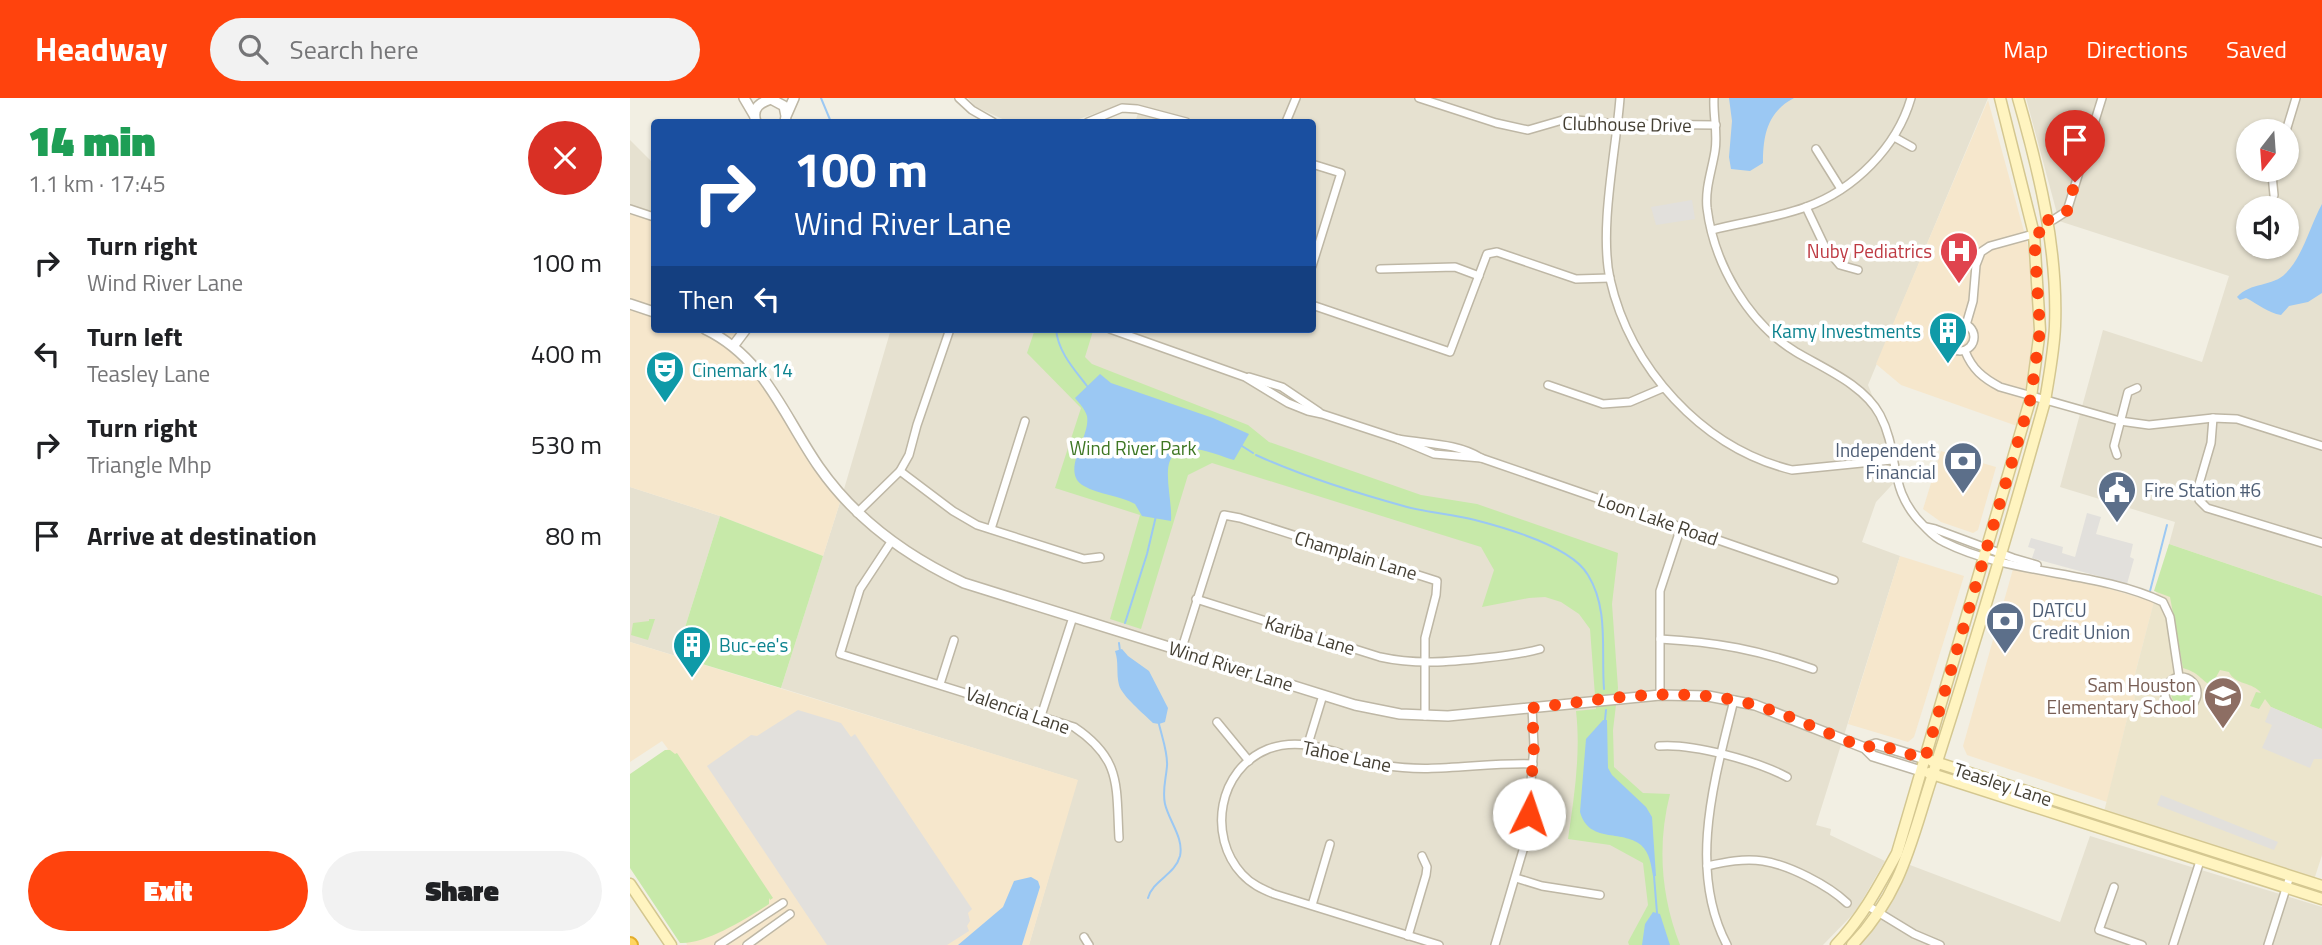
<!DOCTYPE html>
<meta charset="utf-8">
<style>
body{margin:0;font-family:"Titillium Web",sans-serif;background:#f2f2f2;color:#202124;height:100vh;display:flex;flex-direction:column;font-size:26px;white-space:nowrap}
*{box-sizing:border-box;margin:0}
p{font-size:23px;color:#757577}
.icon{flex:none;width:38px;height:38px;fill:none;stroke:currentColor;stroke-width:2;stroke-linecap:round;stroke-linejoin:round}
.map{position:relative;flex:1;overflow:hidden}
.panel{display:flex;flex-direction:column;background:#fff;width:630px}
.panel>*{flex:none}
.banner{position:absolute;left:21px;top:21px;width:665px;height:214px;border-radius:7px;box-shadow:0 2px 5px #0004;background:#1a4fa0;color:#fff;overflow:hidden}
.needle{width:46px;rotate:197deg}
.tools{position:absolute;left:1606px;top:21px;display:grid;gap:14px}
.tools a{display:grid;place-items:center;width:63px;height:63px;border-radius:50%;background:#fff;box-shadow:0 2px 5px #0004;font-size:35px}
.pin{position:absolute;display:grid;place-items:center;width:60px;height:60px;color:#fff;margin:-72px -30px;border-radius:50% 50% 50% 0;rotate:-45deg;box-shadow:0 0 7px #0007}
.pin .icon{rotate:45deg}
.me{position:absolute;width:77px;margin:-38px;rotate:4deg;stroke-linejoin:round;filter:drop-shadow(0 0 5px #0008)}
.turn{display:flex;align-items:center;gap:24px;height:147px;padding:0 28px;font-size:32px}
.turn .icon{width:91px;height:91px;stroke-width:2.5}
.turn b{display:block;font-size:49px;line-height:60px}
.then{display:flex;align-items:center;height:66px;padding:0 28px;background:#0003;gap:14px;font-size:26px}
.round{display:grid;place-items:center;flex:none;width:74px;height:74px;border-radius:37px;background:#f2f2f2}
.headline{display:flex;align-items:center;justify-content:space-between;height:119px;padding:0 28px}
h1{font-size:42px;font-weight:800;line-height:52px;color:#1e9e55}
.cta{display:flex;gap:14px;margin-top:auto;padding:14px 28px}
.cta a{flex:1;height:80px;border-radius:42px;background:#ff430d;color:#fff;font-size:28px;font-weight:800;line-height:80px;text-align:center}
.cta a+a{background:#f2f2f2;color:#202124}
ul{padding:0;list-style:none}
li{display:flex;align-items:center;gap:21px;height:91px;padding:0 28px}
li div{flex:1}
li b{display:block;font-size:26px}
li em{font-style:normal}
header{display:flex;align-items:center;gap:42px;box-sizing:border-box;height:98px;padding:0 35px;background:#ff430d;color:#fff}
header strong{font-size:33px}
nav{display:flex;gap:38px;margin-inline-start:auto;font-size:24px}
.search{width:490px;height:63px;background:#f2f2f2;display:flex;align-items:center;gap:18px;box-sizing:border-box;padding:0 24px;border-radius:38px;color:#757577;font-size:26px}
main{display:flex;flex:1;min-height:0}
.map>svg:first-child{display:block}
.residential{fill:#e6e1d0;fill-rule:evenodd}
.commercial{fill:#f6e7cc}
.education{fill:#ece5cc}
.green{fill:#c7e9a9}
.parking{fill:#e2e0dc}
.water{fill:#9bc8f3}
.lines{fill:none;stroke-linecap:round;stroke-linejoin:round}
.stream{stroke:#9bc8f3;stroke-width:2}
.minor-casing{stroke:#beb7a5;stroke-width:10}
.tertiary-casing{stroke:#beb7a5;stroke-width:12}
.secondary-casing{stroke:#d4c790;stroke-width:13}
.motorway-casing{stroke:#e3ad2b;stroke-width:16}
.minor{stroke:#fff;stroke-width:7}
.tertiary{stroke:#fff;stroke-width:9}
.secondary{stroke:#fff4c0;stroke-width:10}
.motorway{stroke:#ffd661;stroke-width:12}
.route{stroke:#ff430d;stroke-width:12;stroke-dasharray:0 21.6}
.labels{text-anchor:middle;stroke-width:7;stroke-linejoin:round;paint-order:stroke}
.street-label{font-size:19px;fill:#443f33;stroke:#fff}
.health-label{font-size:19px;fill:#be3a42;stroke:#fff;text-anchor:end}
.culture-label{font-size:19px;fill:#0d838f;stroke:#fff;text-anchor:start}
.park-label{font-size:19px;fill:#3e7724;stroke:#fff}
.service-label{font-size:19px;fill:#4e5e75;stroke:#fff;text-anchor:start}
.education-label{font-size:19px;fill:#785e54;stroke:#fff;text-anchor:end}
</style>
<header>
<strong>Headway</strong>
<div class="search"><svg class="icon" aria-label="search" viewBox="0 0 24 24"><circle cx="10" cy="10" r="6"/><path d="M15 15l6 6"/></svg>Search here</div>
<nav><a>Map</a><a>Directions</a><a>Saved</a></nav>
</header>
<main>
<section class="panel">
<div class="headline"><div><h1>14 min</h1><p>1.1 km · 17:45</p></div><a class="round" style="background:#d93025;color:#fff"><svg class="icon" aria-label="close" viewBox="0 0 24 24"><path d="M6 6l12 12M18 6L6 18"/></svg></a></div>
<ul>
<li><svg class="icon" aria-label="right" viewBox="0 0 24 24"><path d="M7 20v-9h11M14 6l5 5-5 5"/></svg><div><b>Turn right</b><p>Wind River Lane</p></div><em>100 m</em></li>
<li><svg class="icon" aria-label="left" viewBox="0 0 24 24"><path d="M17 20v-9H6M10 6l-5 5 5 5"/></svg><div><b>Turn left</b><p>Teasley Lane</p></div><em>400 m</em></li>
<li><svg class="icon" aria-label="right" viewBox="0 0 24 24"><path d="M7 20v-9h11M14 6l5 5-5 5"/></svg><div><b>Turn right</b><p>Triangle Mhp</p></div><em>530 m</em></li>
<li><svg class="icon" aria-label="arrive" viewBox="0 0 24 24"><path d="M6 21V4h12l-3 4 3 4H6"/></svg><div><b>Arrive at destination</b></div><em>80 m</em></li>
</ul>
<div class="cta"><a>Exit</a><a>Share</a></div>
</section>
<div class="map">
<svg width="1692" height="847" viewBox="0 0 1692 847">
<rect width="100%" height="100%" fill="#f2efe3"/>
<g class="residential">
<path d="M 338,0 L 1358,0 L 1238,287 L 1273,375 L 1246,404 L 1232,444 L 1270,458 L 1186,727 L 1201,731 L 1200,737 L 1255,763 L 1226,813 L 1193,847 L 399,847 L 447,682 L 151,590 L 212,398 L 261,231 L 682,231 L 682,24 L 505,24 L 511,7 L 493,6 L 440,24 L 379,24 L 346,9 Z"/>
<path d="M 1396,0 L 1692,0 L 1692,498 L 1539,446 L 1545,424 L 1430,389 L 1473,232 L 1572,264 L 1599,178 L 1429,123 ZM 1619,33 L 1657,33 L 1657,72 L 1619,72 ZM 1619,110 L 1657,110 L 1657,149 L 1619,149 Z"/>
<path d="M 0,42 L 24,66 L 24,114 L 0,107 Z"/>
<path d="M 0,389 L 90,418 L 46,558 L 0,544 Z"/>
<path d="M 1460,738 L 1692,809 L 1692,847 L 1226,847 L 1250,821 L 1280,767 L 1430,824 Z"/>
</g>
<g class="commercial">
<path d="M 1358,2 L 1401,159 L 1405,215 L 1397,289 L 1387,328 L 1271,287 L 1246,266 Z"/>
<path d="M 0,111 L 24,119 L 24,231 L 116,231 L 104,248 L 114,257 L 212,398 L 193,458 L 90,418 L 0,389 Z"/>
<path d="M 1311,353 L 1366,369 L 1348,432 L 1343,435 L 1311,424 L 1293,411 Z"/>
<path d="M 1270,458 L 1334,478 L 1284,639 L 1278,644 L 1218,626 Z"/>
<path d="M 1383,471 L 1467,487 L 1524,504 L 1503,584 L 1505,604 L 1501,605 L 1477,704 L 1337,657 L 1333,648 Z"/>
<path d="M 0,544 L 448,682 L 399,847 L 57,847 L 0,678 L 38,651 L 32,643 L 0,664 Z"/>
</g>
<path class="education" d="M 1539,446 L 1692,498 L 1692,757 L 1683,785 L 1473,718 L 1501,605 L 1505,604 L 1503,584 Z"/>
<g class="green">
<path d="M 405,231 L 456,231 L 463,233 L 455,259 L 462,266 L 618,327 L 639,344 L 791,397 L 847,406 L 988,455 L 982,506 L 988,590 L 983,632 L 984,669 L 1013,695 L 1040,696 C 1027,747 1031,798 1050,847 L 999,847 L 998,844 L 1018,807 L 1013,765 L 980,747 L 938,741 C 944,699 951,656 946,613 L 966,611 L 960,531 L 949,516 L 931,504 L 915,499 L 899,500 L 852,509 L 864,472 L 851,449 L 582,365 L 558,377 L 511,531 L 480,521 L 510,417 L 425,390 L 451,310 L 397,255 Z"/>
<path d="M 90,418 L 193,458 L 151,590 L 46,558 Z"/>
<path d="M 1539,446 L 1692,498 L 1692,631 L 1641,609 L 1635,601 L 1629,611 L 1620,608 L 1626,594 L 1631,595 C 1623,584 1605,587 1599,574 L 1590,572 L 1581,588 C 1568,579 1569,575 1553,570 L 1540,499 L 1524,493 Z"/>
<path d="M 19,521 L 25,521 L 18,542 L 1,537 L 3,525 L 19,523 Z"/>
<circle cx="1553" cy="595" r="12"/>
<path d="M 35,652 L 40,652 L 45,656 L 47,655 L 143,800 L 140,802 L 139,800 L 139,806 C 118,820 74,847 50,845 L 0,770 L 0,676 Z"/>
</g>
<g class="parking">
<path d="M 1062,102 L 1065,121 L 1026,127 L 1021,109 Z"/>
<path d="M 1457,415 L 1471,419 L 1466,436 L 1503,446 L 1500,459 L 1504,461 L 1497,486 L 1402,460 L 1405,451 L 1398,449 L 1401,440 L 1433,449 L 1432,455 L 1445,459 Z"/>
<path d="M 1641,609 L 1692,631 L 1692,661 L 1684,661 L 1680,670 L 1632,650 L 1642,627 L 1635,624 Z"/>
<path d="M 168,612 L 211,625 L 221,639 L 225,636 L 342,811 L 338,815 L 340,823 L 337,828 L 339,833 L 317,847 L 197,847 L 77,668 L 121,637 L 127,638 Z"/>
<path d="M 1531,697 L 1648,744 L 1644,752 L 1527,707 Z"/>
</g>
<g class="water">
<path d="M 1099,0 L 1164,0 C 1137,14 1133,38 1133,65 L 1120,73 L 1101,71 L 1099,59 L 1102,23 Z"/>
<path d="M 1692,106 L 1692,195 L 1678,204 L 1659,208 L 1651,217 C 1638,215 1628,206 1616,200 L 1610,202 L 1607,199 C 1620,184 1643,189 1656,175 C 1673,158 1680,128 1692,106 Z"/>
<path d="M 470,276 L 481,285 L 583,320 L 619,336 L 604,362 C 584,356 541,335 538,372 C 537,389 542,406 541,423 L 512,418 L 505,406 C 489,397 469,397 454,388 C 429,374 461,339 457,318 C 455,311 449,305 445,300 Z"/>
<path d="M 492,551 L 498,558 L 519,573 L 538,610 L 535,624 L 529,626 L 523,625 C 514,616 492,598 489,587 C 486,575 489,564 485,553 Z"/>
<path d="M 973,622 L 977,622 L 978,670 L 982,677 L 1016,709 L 1022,719 L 1026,778 L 1023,778 C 1021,767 1020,755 1011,747 C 991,731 959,746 950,714 L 956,641 Z"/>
<path d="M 401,779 L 408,783 L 410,789 L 392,847 L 328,847 L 373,809 L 384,783 Z"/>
<path d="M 1023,814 L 1030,816 L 1040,847 L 1012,847 L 1015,826 Z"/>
</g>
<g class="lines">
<g class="stream">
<path d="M 191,0 L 201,24"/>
<path d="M 426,231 C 428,254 444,271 457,288"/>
<path d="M 612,348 L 623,355"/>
<path d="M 626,357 C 674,379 726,395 777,409 C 800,415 823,416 845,422 C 876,430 942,449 958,477 C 979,511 971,552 974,591"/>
<path d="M 1519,497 L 1537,427"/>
<path d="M 495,525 L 517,456 L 526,418"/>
<path d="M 489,545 L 490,553"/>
<path d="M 975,622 L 976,612"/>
<path d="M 1024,778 L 1027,815"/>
<path d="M 518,800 C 523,782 545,777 550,758 C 554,740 539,723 535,706 C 532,693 536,681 537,668 C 538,655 532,639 529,626"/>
</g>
<defs>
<g id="minor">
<path d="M 329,0 L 342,12 L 363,24"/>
<path d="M 789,0 L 866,25 L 898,32 L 936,21 L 988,26 L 1086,27"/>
<path d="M 990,0 C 986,53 969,130 980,181 C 1000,270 1072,350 1162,372 L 1262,362"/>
<path d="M 1084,0 C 1083,18 1088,35 1085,53 C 1082,72 1075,90 1077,110 C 1084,166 1118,225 1166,254 C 1195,271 1234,287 1250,317 C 1271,357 1256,391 1294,428 C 1301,435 1305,440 1314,444 C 1382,478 1465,472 1533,504 L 1540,519 L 1549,579"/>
<path d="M 458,24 L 492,10 L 507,11 L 556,24"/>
<path d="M 656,24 L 666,0"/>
<path d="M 1656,33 L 1666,0"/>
<path d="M 1264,39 L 1282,49"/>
<path d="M 1186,51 L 1211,91"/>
<path d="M 682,66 L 711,75 L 682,168"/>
<path d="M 1643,72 L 1642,77 L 1644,97"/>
<path d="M 1176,109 L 1195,149 L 1210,167 L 1228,172"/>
<path d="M 0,111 L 24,119"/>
<path d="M 1416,122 L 1423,122 L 1437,113 L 1472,0"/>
<path d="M 1082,132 C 1113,124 1146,120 1176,109 C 1224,92 1267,49 1281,0"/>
<path d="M 750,171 L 825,169 L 849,178"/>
<path d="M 682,207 L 820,254 L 857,156 L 867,154 L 946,181 L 980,180"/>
<circle cx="1330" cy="239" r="14"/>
<path d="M 1336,227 L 1343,203 L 1346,167 L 1351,154 L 1360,148 L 1418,132"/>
<path d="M 480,231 L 615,279 L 658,305 L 678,313 L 692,316 L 768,341 L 804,356 L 851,360"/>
<path d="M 1335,253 C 1342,271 1353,280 1370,289 L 1490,323 L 1519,327 L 1583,320 L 1607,321 L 1692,348"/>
<path d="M 619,279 L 652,289 L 689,314"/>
<path d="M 918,287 L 973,306 L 1000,304 L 1033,290"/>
<path d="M 1583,320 L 1581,345 L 1567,393 L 1569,402 L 1577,410 L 1692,445"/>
<path d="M 768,341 C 796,346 827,345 851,360 L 1204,482"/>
<path d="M 1487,357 L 1484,348 L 1498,294 L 1507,290"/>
<path d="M 270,373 L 323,413 L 347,427 L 454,461 L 470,459"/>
<path d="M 227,415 L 270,373 L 279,357 L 287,327 L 320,231"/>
<path d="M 1296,429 L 1305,431 L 1383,460 L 1407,467"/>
<path d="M 361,431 L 395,323"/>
<path d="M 261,444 L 230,491 L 210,556 L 444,629 C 492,661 486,688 489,740"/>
<path d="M 566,501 L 750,559 C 786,567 819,564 855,560 C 874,558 892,556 910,551"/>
<path d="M 1030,541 C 1087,544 1129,552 1183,571"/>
<path d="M 551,553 L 594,417 L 610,420 L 807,483 L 806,497 L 795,540 L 795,618"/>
<circle cx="1551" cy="595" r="16"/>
<path d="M 310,586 L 324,542"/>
<path d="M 1030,597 L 1030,493 L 1051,429"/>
<path d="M 411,618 L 443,519"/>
<path d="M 587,624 L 619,663"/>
<path d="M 678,646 L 693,597"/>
<path d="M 1029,648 C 1062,645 1127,663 1157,679"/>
<path d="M 1077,768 C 1095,764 1114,760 1133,763 C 1159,767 1198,787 1217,805"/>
<path d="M 886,780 L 912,788 L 970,797"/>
<path d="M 1484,789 L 1469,832 L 1512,847"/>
<path d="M 682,807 L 700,746"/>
<path d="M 1238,808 L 1284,836 L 1310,847"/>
<path d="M 778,838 L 796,777 L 797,769 L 792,758"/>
<path d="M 454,839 L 459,847"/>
<path d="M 89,847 L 153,805"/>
<path d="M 117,847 L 160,816"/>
<path d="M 809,847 L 644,796 C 632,791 621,786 612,776 C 577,738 588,671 638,651 C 677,636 714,660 753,667 C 803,676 852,664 903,666"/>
<path d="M 865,847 L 896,742 L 904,648 L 902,610"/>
<path d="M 1097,847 C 1057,771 1085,680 1104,602"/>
<path d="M 1543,847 L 1570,763"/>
<path d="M 1638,847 L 1660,778"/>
</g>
<g id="tertiary">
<path d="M 114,0 L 124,17"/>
<path d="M 141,1 L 154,8 L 156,18 L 155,24"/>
<path d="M 157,16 L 164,0"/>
<path d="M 126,24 C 121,9 131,4 144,0"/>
<path d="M 0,206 L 24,214"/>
<path d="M 75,231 C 135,260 153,317 189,369 C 226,422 276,458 334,485 L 725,607 L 770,616 L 818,618 L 1030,597 L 1078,598 L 1125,607 L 1235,650 L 1243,658 L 1291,673"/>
<path d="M 104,247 L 116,231"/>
<path d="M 1235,650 L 1246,646 L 1295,661"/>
</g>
<g id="secondary">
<path d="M 1302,663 L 1692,788"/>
<path d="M 1299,675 L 1692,801"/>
<path d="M 0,786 L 41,847"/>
<path d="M 1206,847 C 1232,820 1249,788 1267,755 L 1401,299 L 1410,232 L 1404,136 L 1370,0"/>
<path d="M 1222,847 C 1273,794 1281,742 1303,676 C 1343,552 1380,428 1415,303 C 1419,278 1424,253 1425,228 C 1428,151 1409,73 1388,0"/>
</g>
<path id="motorway" d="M 0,846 L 1,847"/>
</defs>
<use href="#minor" class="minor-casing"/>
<use href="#tertiary" class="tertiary-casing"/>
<use href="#secondary" class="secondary-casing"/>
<use href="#motorway" class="motorway-casing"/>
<use href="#minor" class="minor"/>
<use href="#tertiary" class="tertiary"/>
<use href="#secondary" class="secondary"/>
<use href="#motorway" class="motorway"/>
</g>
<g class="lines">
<path class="route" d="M 899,716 L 904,648 L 902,610 C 968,602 1038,589 1104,602 C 1150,611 1192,634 1235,650 L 1246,646 L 1295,661 L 1401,299 L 1410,232 L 1404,136 L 1418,132 L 1416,122 L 1423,122 L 1437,113 L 1445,84"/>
</g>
<defs>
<symbol id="hospital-pin" viewBox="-11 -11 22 30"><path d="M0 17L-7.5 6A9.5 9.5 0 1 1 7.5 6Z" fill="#e0444e" stroke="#fff"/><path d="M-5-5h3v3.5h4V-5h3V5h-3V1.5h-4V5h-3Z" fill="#fff"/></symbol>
<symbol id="building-pin" viewBox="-11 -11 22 30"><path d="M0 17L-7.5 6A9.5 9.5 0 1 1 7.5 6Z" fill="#0f9aa8" stroke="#fff"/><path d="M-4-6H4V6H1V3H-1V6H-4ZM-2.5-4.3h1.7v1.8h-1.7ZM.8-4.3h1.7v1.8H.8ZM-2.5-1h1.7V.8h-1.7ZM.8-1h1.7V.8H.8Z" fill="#fff"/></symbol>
<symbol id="theatre-pin" viewBox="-11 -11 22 30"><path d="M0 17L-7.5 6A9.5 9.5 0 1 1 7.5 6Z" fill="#0f9aa8" stroke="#fff"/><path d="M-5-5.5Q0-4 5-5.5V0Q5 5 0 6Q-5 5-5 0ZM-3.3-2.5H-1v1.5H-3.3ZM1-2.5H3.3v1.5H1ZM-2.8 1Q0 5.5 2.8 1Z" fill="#fff"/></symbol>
<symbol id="bank-pin" viewBox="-11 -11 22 30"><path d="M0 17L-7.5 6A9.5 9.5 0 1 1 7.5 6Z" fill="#5c6f8a" stroke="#fff"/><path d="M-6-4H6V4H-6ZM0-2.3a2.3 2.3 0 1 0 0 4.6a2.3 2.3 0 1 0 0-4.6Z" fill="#fff"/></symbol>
<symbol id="civic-pin" viewBox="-11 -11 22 30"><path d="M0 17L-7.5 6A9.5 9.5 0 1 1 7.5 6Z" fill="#5c6f8a" stroke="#fff"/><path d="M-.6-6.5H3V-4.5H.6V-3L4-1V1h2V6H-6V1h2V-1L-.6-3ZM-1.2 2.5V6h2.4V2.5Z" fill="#fff"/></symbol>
<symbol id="school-pin" viewBox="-11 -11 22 30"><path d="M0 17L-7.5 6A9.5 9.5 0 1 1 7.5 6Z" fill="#8d6e63" stroke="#fff"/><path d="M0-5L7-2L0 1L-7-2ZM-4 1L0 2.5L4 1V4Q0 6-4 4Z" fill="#fff"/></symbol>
</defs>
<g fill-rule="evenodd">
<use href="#hospital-pin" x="1307" y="131" width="44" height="60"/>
<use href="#building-pin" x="1296" y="211" width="44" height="60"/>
<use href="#theatre-pin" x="13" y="250" width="44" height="60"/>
<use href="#bank-pin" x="1311" y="341" width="44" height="60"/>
<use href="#civic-pin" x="1465" y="370" width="44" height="60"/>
<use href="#bank-pin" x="1353" y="501" width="44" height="60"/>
<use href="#building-pin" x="40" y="525" width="44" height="60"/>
<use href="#school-pin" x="1571" y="576" width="44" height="60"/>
</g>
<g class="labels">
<g class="street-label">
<text transform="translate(997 26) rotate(1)" y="7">Clubhouse Drive</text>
<text transform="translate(1028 421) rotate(19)" y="7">Loon Lake Road</text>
<text transform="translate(726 457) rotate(17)" y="7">Champlain Lane</text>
<text transform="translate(680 537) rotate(17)" y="7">Kariba Lane</text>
<text transform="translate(601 568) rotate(17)" y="7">Wind River Lane</text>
<text transform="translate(388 612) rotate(19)" y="7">Valencia Lane</text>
<text transform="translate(717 658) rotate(12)" y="7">Tahoe Lane</text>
<text transform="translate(1373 686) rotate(18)" y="7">Teasley Lane</text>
</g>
<g class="health-label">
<text x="1302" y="160">Nuby Pediatrics</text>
</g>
<g class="culture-label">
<text x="1291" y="240" text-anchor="end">Kamy Investments</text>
<text x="62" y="279">Cinemark 14</text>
<text x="89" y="554">Buc-ee's</text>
</g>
<g class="park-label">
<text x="503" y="357">Wind River Park</text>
</g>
<g class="service-label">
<text x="1306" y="359" text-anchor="end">Independent<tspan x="1306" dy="22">Financial</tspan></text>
<text x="1514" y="399">Fire Station #6</text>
<text x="1402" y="519">DATCU<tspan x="1402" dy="22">Credit Union</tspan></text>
</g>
<g class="education-label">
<text x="1566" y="594">Sam Houston<tspan x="1566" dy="22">Elementary School</tspan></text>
</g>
</g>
</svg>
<div class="tools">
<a><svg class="needle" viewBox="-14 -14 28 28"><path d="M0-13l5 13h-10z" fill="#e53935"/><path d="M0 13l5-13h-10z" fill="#757577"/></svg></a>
<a><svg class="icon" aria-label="sound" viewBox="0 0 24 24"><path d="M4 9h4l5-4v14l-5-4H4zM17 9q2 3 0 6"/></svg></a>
</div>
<div class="pin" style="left:1445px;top:84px;background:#d93025"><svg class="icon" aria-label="arrive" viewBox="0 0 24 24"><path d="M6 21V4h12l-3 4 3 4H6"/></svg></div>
<svg class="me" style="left:899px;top:716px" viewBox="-20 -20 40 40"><circle r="19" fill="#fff"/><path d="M0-13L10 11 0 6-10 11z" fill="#ff430d"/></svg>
<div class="banner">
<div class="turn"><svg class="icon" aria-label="right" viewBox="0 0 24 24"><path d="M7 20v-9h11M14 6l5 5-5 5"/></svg><div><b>100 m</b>Wind River Lane</div></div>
<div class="then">Then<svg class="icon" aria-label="left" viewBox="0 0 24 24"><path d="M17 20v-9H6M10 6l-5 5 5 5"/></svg></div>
</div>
</div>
</main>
